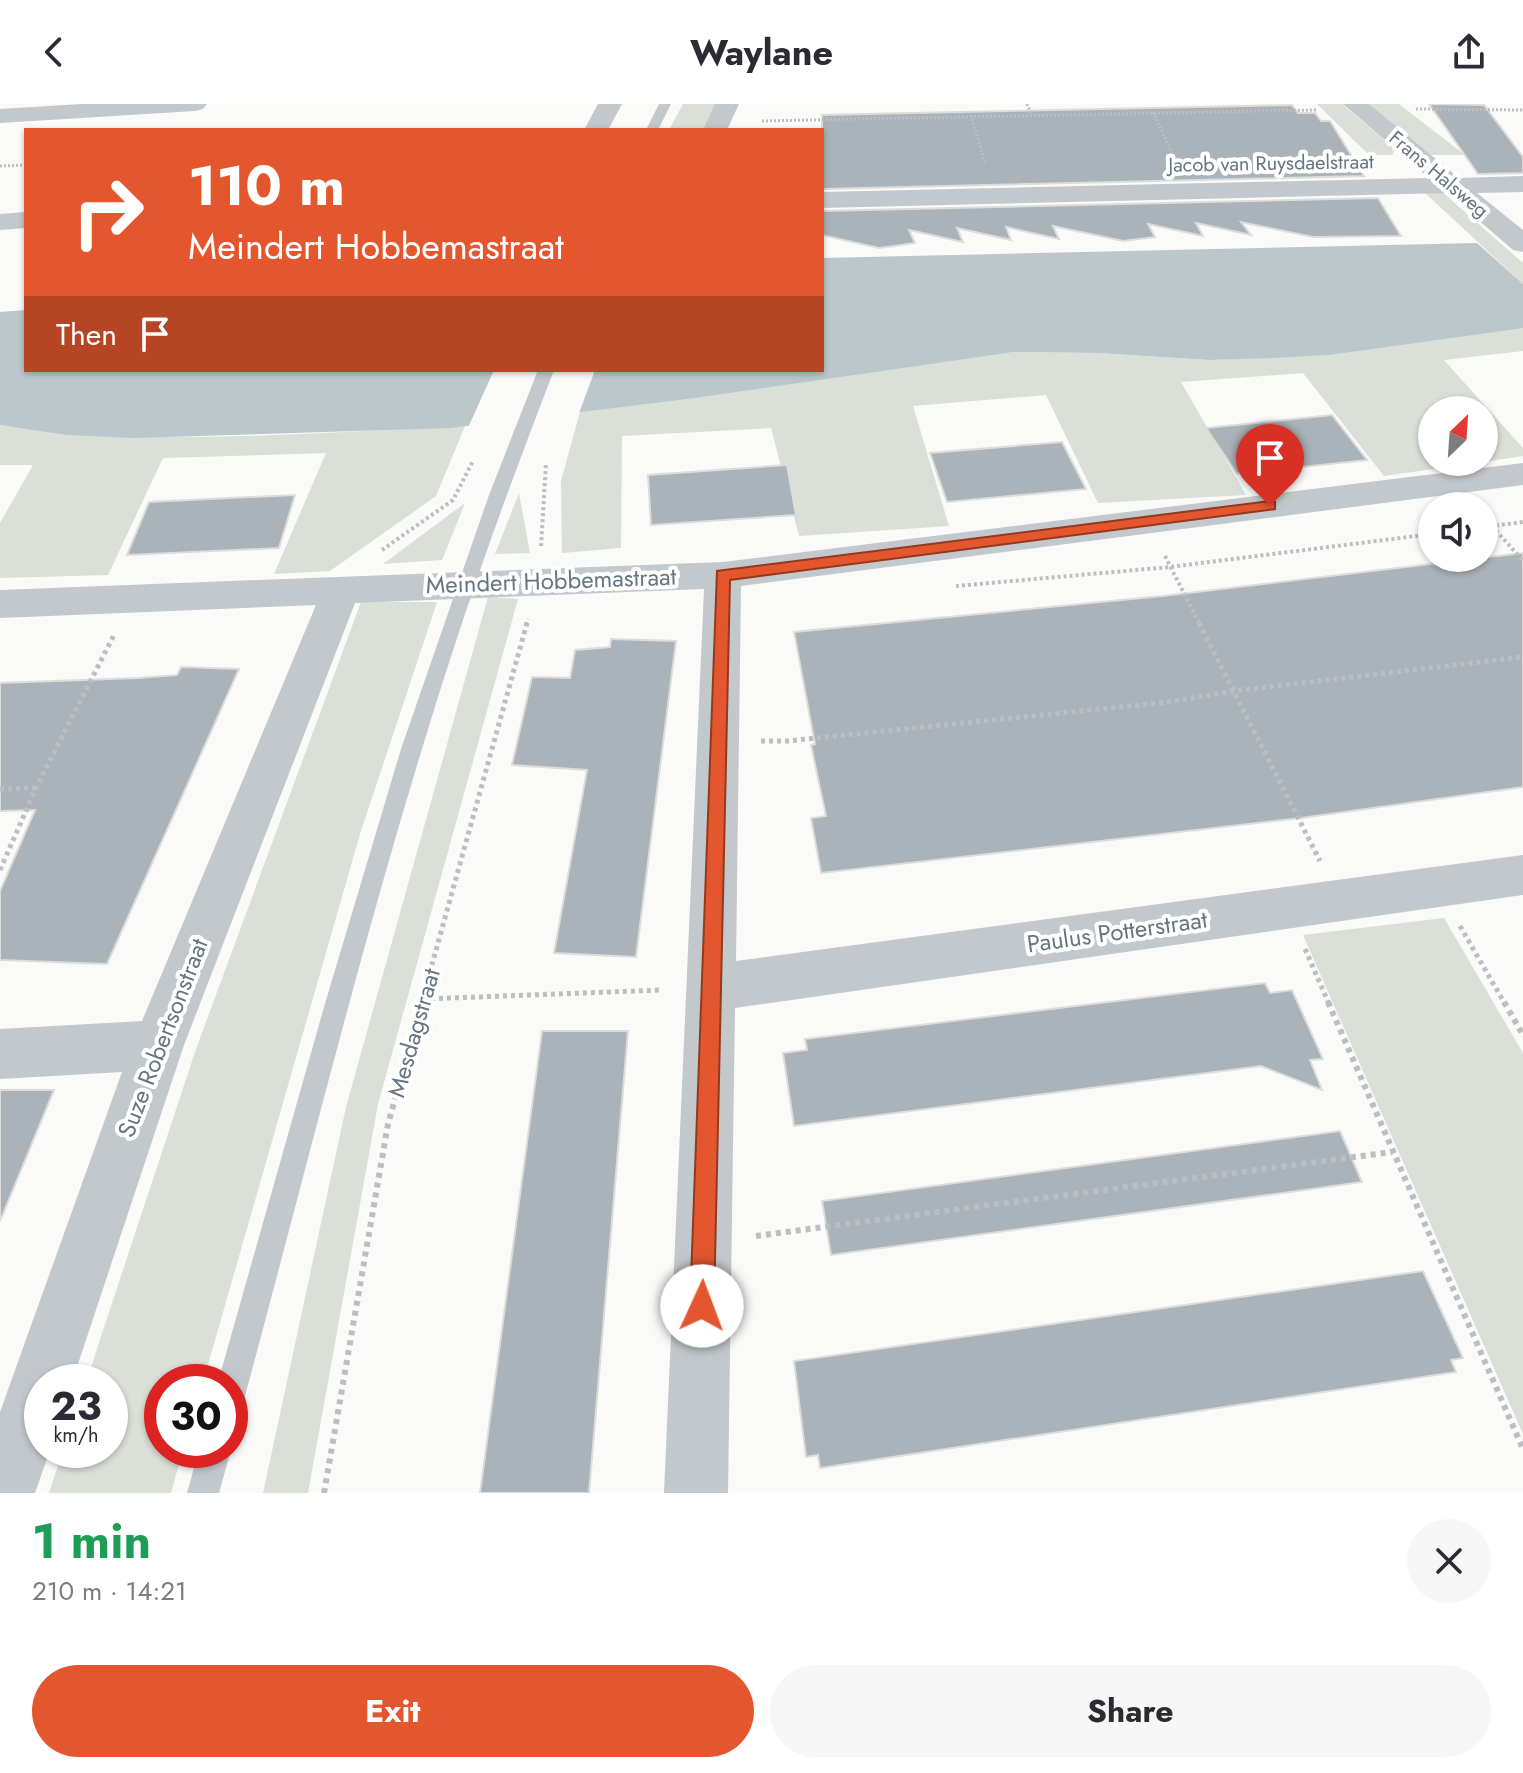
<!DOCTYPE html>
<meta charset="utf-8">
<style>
body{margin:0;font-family:Jost,sans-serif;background:#f7f7f7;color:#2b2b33;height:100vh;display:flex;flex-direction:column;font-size:30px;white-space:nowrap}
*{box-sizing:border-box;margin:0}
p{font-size:26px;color:#7c7c81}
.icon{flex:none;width:44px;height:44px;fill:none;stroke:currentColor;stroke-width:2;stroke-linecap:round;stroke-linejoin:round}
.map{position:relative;height:1389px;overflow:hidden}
.panel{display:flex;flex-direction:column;background:#fff;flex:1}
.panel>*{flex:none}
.hud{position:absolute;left:24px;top:24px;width:800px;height:244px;border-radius:0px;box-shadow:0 2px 6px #0004;background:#e4572e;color:#fff;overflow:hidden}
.needle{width:52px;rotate:25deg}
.fabs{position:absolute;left:1418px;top:292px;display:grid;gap:16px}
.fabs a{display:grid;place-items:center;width:80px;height:80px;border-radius:50%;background:#fff;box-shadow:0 2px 6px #0004;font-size:40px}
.speed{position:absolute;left:24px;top:1260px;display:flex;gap:16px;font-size:40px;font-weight:700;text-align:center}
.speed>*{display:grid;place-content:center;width:104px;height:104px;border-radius:50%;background:#fff;box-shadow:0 2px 6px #0004;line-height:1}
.speed small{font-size:20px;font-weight:400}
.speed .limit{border:12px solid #d22;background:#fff;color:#111}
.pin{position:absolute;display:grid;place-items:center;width:68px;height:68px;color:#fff;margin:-82px -34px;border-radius:50% 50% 50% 0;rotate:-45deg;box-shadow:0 0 8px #0007}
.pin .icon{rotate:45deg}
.me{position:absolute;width:88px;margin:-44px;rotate:2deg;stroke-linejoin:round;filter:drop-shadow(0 0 6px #0008)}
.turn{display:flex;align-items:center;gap:28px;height:168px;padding:0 32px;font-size:36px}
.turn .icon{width:104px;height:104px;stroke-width:2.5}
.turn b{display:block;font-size:56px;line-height:68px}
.then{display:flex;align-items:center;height:76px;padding:0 32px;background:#0003;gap:16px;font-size:30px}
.round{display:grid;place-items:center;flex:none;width:84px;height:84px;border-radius:42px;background:#f7f7f7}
.headline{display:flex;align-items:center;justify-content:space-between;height:136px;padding:0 32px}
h1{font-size:48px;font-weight:700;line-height:60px;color:#1e9e55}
.button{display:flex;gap:16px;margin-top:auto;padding:16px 32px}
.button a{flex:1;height:92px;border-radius:48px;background:#e4572e;color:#fff;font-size:32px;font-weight:700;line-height:92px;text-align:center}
.button a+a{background:#f7f7f7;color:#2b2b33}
header{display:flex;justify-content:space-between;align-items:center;height:104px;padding:0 32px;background:#fff;font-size:36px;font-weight:700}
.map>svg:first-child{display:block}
.green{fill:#dadfd7}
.water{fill:#bbc7cb}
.pier{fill:#fafaf8}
.building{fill:#aab3b9;stroke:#dcdcda;stroke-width:2}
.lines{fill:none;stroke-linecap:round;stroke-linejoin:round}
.path-far3{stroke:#bbbfc2;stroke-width:3;stroke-dasharray:2 2;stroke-linecap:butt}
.path-far2{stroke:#bbbfc2;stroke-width:4;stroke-dasharray:3 3;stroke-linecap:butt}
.path-far1{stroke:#bbbfc2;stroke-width:5;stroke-dasharray:4 4;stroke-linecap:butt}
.path{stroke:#bbbfc2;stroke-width:6;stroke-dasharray:5 5;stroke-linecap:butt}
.lane{fill:#c3c8cc;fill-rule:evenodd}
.street{fill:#c3c8cc;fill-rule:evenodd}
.route{fill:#e4572e;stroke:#94391e;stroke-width:2}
.labels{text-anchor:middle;stroke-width:8;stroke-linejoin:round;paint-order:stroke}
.far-street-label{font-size:20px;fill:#657683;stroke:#fff}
.street-label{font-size:24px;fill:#657683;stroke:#fff}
</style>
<header><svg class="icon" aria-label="back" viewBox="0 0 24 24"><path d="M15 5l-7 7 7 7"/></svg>Waylane<svg class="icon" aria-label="share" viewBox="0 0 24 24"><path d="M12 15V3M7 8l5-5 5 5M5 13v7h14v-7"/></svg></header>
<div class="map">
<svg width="1523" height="1389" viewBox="0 0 1523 1389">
<rect width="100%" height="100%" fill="#fafaf8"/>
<g class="green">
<path d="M 683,0 L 719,0 L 706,26 L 669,26 Z"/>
<path d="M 1317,0 L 1342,0 L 1395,45 L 1392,51 L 1369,51 Z"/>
<path d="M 1367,0 L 1399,0 L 1465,51 L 1431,51 Z"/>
<path d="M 1423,87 L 1441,87 L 1523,159 L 1523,180 Z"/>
<path d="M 1523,223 L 1523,247 L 1444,256 L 1523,344 L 1523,352 L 1484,358 L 1484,306 L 1432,306 L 1432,358 L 1483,358 L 1384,372 L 1303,269 L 1181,278 L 1246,391 L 1098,399 L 1046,291 L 913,302 L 949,422 L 799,432 L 771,324 L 622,332 L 621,444 L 562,449 L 561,377 L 580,308 L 1014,248 L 1097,249 L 1209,256 L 1330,251 Z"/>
<path d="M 0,321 C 154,343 310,329 465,322 L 436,392 L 330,467 L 274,470 L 326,349 L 163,354 L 108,471 L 0,474 L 0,419 L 33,361 L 0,361 Z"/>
<path d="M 519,389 L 530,449 L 495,450 Z"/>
<path d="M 465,399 L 442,456 L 383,460 Z"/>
<path d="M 488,493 L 518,495 L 378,1000 L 308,1389 L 263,1389 L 346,1003 Z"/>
<path d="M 361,498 L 437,498 L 360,730 L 203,1278 L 162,1278 L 162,1346 L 183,1346 L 171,1389 L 49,1389 L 63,1346 L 110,1346 L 110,1278 L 86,1278 L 196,945 Z"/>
<path d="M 1444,814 L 1523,949 L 1523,1330 L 1303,831 Z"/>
</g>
<path class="water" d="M 1477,139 L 1523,180 L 1523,224 L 1330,251 L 1272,254 L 1209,256 L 1097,249 L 1014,248 L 687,295 L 450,324 L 134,334 L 67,331 L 0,321 L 0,208 L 26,206 L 26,266 L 822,266 L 822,154 Z"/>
<path class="pier" d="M 494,266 L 595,266 L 578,312 L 467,326 Z"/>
<g class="building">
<path d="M 1429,0 L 1484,1 L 1523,53 L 1523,69 L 1478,70 Z"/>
<path d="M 1292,1 L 1298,9 L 1315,9 L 1321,17 L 1330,17 L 1364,72 L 822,85 L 822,11 Z"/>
<path d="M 1378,94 L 1401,132 L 1313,133 L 1241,118 L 1251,131 L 1196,119 L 1203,132 L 1148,120 L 1155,133 L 1123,137 L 1053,122 L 1059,135 L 1006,123 L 1011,136 L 957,124 L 963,138 L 909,126 L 915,139 L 879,144 L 822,131 L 822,107 Z"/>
<path d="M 1332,311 L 1367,356 L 1237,370 L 1206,324 Z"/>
<path d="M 1062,338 L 1086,385 L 947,398 L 930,349 Z"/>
<path d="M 787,361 L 796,411 L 651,421 L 648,371 Z"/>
<path d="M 295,391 L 279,444 L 127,451 L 149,398 Z"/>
<path d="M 1523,449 L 1523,683 L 1301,714 L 821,769 L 811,714 L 826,712 L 811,641 L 815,640 L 794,528 L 1163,492 Z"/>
<path d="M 611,535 L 676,537 L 636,853 L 554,849 L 587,666 L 512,661 L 532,573 L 570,574 L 575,546 L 610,543 Z"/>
<path d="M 181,563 L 239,565 L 107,860 L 0,856 L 0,787 L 35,706 L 0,707 L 0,579 L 138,574 L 177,571 Z"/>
<path d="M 1265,879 L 1270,889 L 1292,886 L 1323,955 L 1310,956 L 1322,986 L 1261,962 L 794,1022 L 783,949 L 807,946 L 805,935 Z"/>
<path d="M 542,927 L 628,927 L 589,1389 L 480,1389 Z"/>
<path d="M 0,986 L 54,986 L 0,1117 Z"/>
<path d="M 1340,1027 L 1362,1078 L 831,1151 L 822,1097 Z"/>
<path d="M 1423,1167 L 1463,1254 L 1451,1256 L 1456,1268 L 820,1364 L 818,1351 L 806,1353 L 794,1257 Z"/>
</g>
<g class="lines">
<g class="path-far3">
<path d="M 1027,0 L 1031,9"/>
<path d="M 1416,5 L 1523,6"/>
<path d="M 1153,8 L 1176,58"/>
<path d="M 971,11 L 985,60"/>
<path d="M 762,17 L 1317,6"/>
<path d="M 0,62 L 26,61"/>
</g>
<g class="path-far2">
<path d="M 1484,413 L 1523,457"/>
<path d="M 1484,423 L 1523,418"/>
<path d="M 541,442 L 546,360"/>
<path d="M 382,446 L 453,396 L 473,357"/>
<path d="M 1165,452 L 1200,521"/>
<path d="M 956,482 L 1170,463 L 1432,430"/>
<path d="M 526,521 L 528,515"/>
</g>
<g class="path-far1">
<path d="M 1199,519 L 1320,757"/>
<path d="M 761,637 L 787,637 L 1169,598 L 1234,587 L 1523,553"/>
<path d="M 0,685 L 36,684"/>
<path d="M 0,766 L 36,684 L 114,531"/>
<path d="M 1460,822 L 1505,900"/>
<path d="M 1305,845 L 1329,900"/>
<path d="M 423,895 L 662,886"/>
<path d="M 421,900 L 527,519"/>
</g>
<g class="path">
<path d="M 1328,898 L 1523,1345"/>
<path d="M 1504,898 L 1523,931"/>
<path d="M 756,1132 L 1392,1048"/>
<path d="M 324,1389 L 388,1020 L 422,898"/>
</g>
<g class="lane">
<path d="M 659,0 L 671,0 L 658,26 L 646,26 Z"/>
<path d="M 538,266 L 554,266 C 522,349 491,432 463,516 C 378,771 315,1033 245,1292 L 241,1303 L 230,1307 L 230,1278 L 218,1278 L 324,903 L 401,645 L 489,391 Z"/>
<path d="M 230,1344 L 231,1346 L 219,1389 L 187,1389 L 199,1346 Z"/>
</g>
<g class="street">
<path d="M 81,0 L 207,0 L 203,5 L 195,7 L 0,19 L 0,5 Z"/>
<path d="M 598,0 L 622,0 L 608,26 L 584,26 Z"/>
<path d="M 715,0 L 739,0 L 727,26 L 703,26 Z"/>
<path d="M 1343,0 L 1369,0 L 1459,74 L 1523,72 L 1523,88 L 1477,89 L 1523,126 L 1523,148 L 1513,146 L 1447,89 L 822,104 L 822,88 L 1429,74 Z"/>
<path d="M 26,108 L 26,124 L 0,126 L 0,110 Z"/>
<path d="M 1523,359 L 1523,381 L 741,482 L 736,857 L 1523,751 L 1523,791 L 735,904 L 728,1389 L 664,1389 L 704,485 L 355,499 L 184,941 L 72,1278 L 42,1278 L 42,1346 L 50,1346 L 35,1389 L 0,1389 L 0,1308 L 122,968 L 0,975 L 0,925 L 142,917 L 316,501 L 0,514 L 0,486 L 723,458 Z"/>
</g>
</g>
<path class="route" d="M 1270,397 L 1275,398 L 1275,405 L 730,476 L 714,1202 L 710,1210 L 702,1214 L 693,1210 L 690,1202 L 717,467 Z"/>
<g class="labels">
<g class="far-street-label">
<text transform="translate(1271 59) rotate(-1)" y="7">Jacob van Ruysdaelstraat</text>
<text transform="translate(1439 70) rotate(40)" y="7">Frans Halsweg</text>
</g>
<g class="street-label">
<text transform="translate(551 477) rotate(-2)" y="8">Meindert Hobbemastraat</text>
<text transform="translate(1117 828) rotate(-8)" y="8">Paulus Potterstraat</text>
<text transform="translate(414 929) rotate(-74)" y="8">Mesdagstraat</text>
<text transform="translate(163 934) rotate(-69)" y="8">Suze Robertsonstraat</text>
</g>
</g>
</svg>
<div class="fabs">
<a><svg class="needle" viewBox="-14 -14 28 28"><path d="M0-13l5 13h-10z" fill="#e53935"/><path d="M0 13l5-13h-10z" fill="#7c7c81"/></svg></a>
<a><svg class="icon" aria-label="sound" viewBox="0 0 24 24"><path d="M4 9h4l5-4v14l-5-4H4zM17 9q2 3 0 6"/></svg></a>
</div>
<div class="speed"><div>23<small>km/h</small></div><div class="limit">30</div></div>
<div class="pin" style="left:1270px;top:402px;background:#d93025"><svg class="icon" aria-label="arrive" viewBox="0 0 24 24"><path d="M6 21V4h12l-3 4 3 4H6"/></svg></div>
<svg class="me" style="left:702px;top:1202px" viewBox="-20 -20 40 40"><circle r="19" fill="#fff"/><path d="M0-13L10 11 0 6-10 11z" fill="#e4572e"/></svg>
<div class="hud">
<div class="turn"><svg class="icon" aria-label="right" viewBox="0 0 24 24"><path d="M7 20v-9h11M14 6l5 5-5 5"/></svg><div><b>110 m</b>Meindert Hobbemastraat</div></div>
<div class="then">Then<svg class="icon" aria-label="arrive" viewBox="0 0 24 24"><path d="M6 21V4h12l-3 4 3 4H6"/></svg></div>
</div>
</div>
<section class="panel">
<div class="headline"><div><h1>1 min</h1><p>210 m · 14:21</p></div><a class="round"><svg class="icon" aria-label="close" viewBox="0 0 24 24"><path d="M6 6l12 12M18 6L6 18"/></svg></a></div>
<div class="button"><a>Exit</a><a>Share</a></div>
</section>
